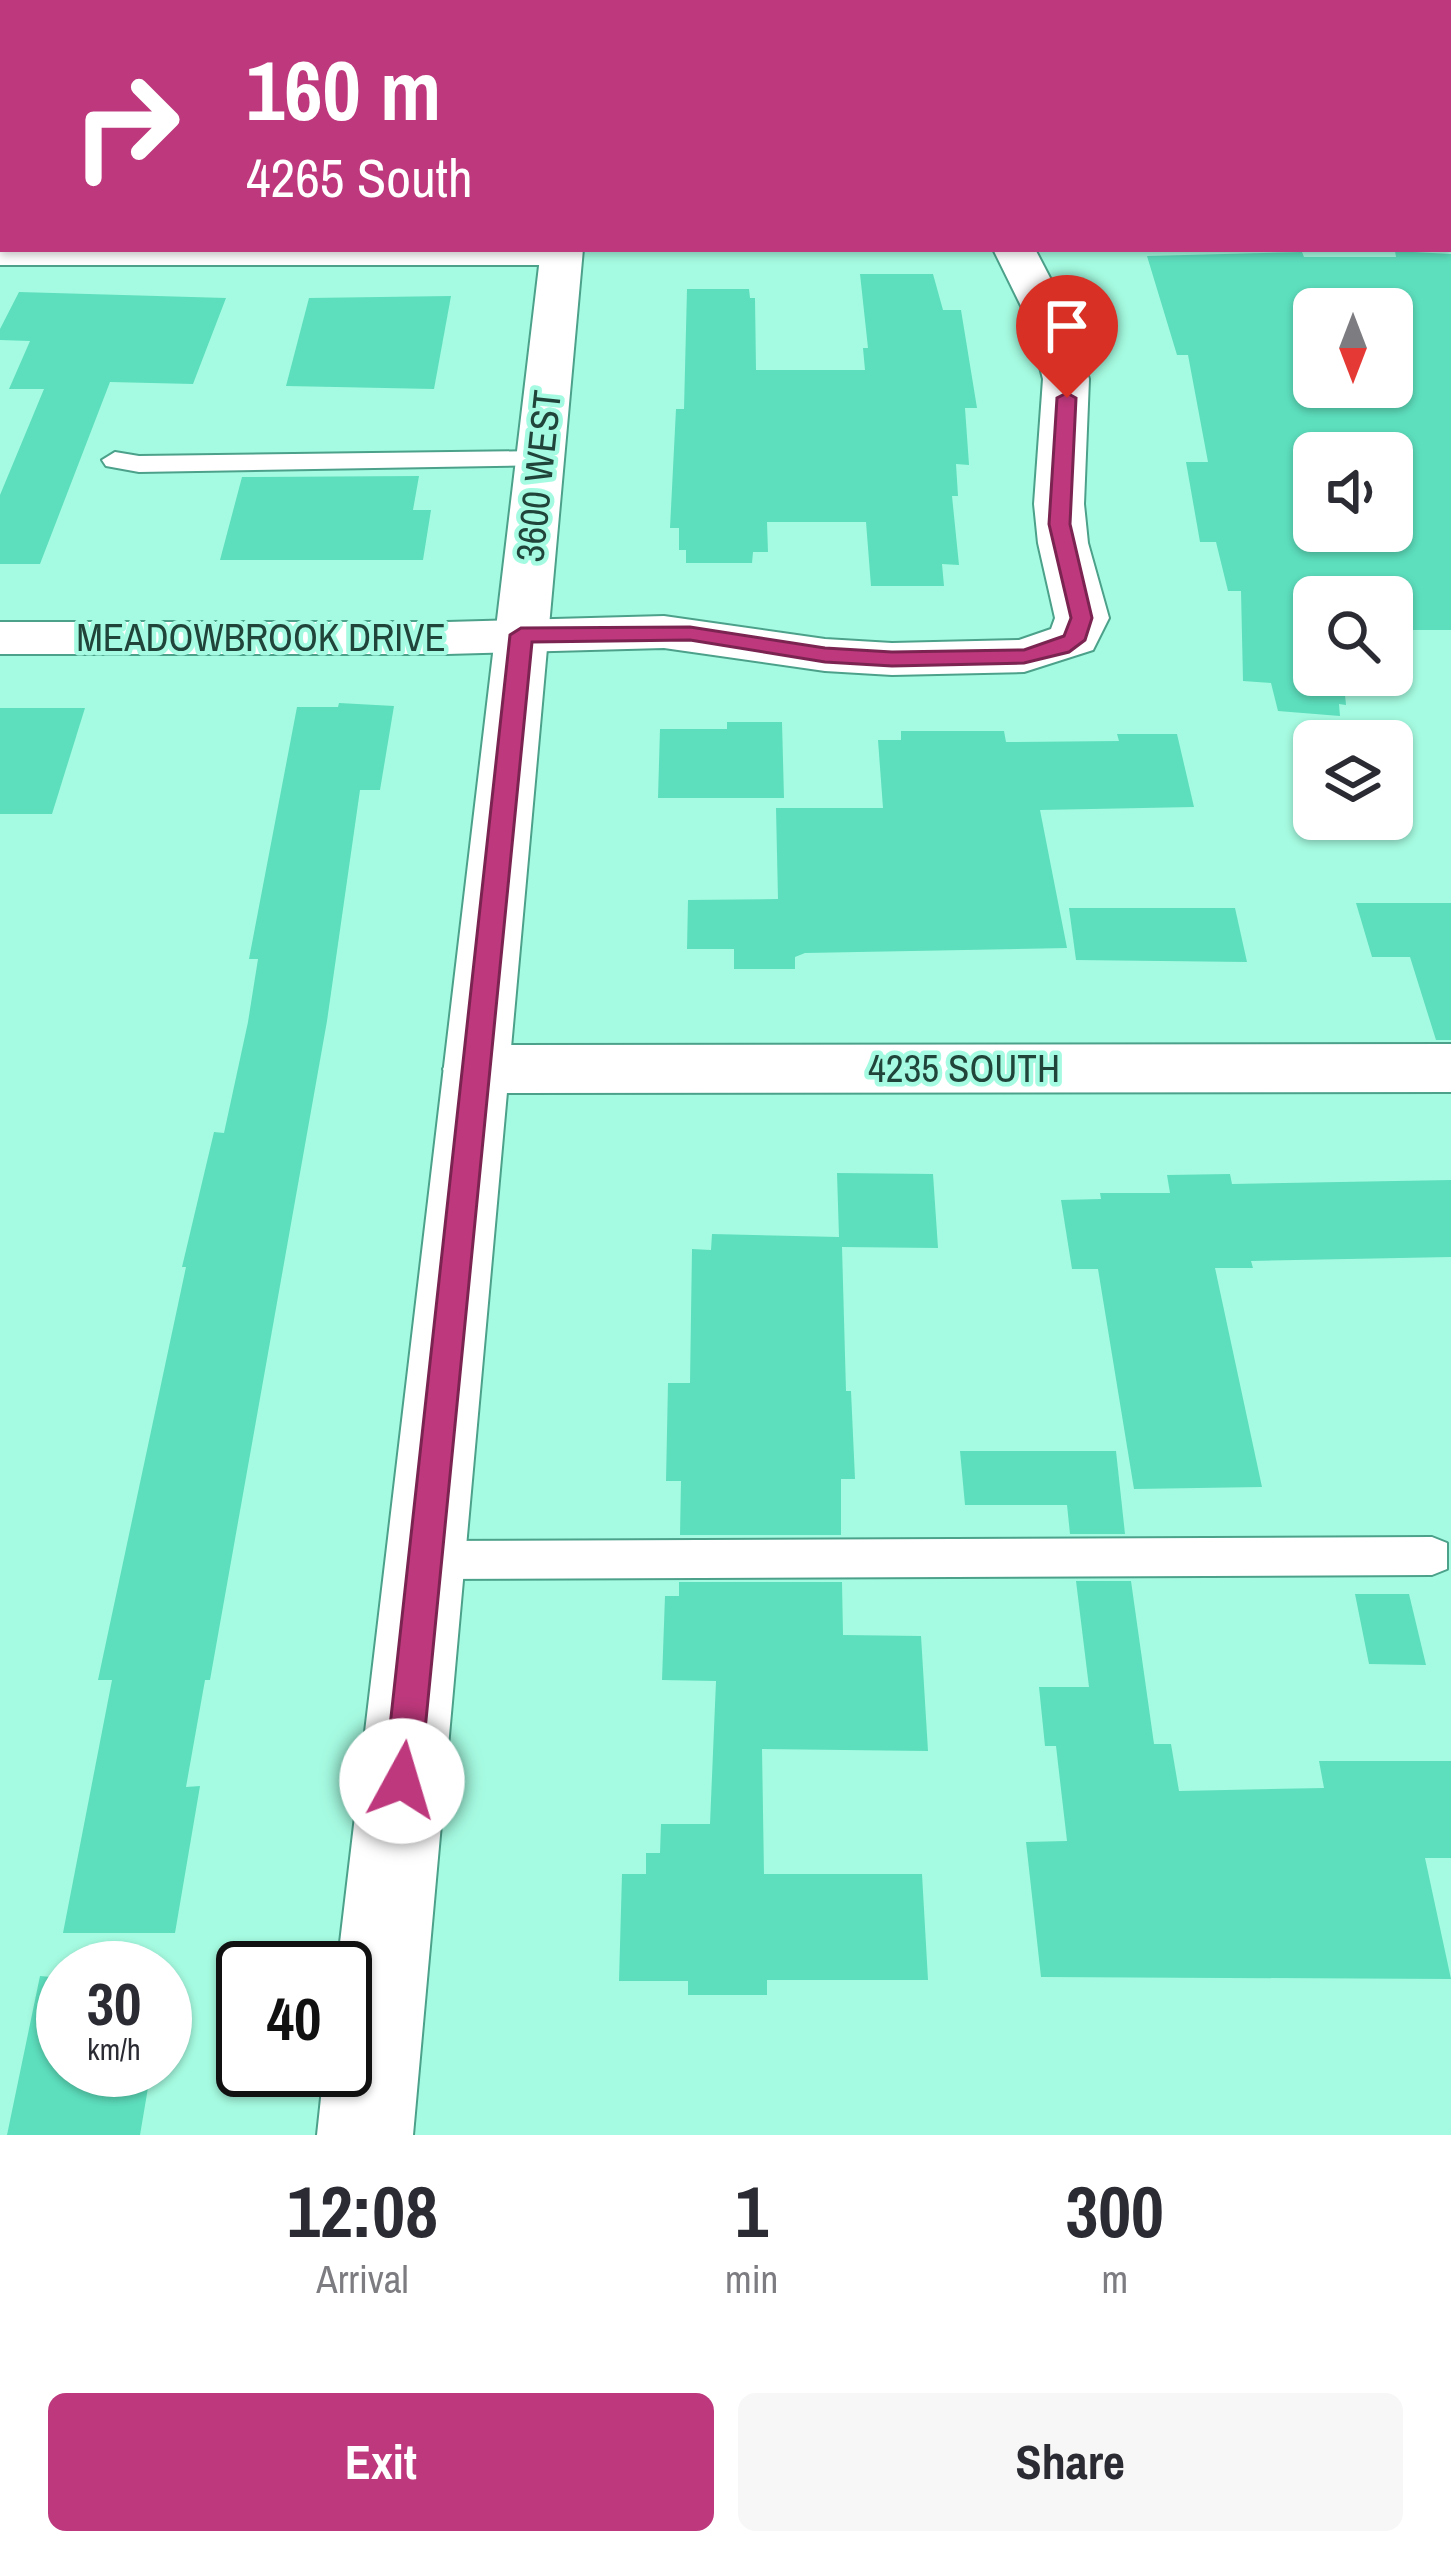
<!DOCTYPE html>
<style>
body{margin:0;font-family:"Archivo Narrow",sans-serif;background:#f7f7f7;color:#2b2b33;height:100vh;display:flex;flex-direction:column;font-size:45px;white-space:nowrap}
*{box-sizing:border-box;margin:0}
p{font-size:39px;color:#7c7c81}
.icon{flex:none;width:66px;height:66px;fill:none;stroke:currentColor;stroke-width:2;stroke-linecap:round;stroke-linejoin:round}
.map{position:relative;height:2135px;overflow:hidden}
.sheet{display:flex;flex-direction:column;background:#fff;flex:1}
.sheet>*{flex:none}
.top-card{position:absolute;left:0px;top:0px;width:1452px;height:252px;box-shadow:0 3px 9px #0004;background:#bd387c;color:#fff;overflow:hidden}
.needle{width:78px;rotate:180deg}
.tools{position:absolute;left:1293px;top:288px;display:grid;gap:24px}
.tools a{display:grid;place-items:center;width:120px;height:120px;border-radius:18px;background:#fff;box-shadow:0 3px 9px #0004;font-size:60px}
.speed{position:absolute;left:36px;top:1941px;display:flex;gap:24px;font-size:60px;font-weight:700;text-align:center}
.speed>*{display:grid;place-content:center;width:156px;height:156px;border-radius:50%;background:#fff;box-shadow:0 3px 9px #0004;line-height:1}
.speed small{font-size:30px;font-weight:400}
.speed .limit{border:6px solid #111;border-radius:18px;background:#fff;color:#111}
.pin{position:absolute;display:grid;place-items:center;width:102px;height:102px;color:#fff;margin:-123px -51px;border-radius:50% 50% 50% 0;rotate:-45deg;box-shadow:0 0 12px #0007}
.pin .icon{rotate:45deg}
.me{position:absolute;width:132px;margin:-66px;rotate:6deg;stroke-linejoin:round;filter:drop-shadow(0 0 9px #0008)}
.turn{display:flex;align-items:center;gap:42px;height:252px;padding:0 48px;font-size:54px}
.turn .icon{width:156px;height:156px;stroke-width:2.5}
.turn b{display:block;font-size:84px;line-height:102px}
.eta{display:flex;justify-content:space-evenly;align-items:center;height:204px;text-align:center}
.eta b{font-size:72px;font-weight:700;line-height:84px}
.button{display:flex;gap:24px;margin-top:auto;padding:24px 48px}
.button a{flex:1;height:138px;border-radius:18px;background:#bd387c;color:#fff;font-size:48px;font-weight:700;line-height:138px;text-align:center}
.button a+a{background:#f7f7f7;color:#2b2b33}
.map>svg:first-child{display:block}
.building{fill:#5ddfbd;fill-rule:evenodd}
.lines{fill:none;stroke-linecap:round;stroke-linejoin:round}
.lane-casing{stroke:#4ba18a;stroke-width:4}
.street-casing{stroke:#4ba18a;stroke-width:4}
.secondary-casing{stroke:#4ba18a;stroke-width:4}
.lane{fill:#fff;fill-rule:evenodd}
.street{fill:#fff;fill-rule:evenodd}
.secondary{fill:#fff;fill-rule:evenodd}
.route{fill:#bd387c;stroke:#7b2451;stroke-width:3}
.labels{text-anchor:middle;stroke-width:9;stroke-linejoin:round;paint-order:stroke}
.street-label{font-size:39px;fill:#20443a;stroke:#a5fbe1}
</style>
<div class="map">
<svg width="1451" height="2135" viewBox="0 0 1451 2135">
<rect width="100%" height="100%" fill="#a5fbe1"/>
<g class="building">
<path d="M 1395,251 L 1451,254 L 1451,630 L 1392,630 L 1392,597 L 1314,597 L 1314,675 L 1343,675 L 1346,705 L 1339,704 L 1340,716 L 1278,711 L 1271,683 L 1243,681 L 1241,591 L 1228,591 L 1216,542 L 1200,542 L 1186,462 L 1208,462 L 1188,355 L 1177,355 L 1147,256 L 1302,252 L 1304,257 L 1396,257 ZM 1314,309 L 1392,309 L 1392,387 L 1314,387 ZM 1314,453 L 1392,453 L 1392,531 L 1314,531 Z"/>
<path d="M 860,274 L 933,274 L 943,310 L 961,310 L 977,408 L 965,408 L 969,465 L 956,464 L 958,496 L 952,496 L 959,565 L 942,564 L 944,586 L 871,586 L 866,522 L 767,522 L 768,552 L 753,552 L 752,563 L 686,563 L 686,550 L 679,550 L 679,528 L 670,528 L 676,409 L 684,409 L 687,289 L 749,289 L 750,298 L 755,298 L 756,370 L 865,370 L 863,348 L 868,348 Z"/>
<path d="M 19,292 L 226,298 L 193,384 L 110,382 L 40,564 L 0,564 L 0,495 L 44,389 L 9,389 L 30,341 L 0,340 L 0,329 Z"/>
<path d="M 451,296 L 434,389 L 286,386 L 309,298 Z"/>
<path d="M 419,476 L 413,510 L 431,510 L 423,560 L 220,560 L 242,477 Z"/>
<path d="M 339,703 L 394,706 L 380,790 L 360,790 L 327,1021 L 210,1680 L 205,1680 L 186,1787 L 200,1786 L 175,1933 L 63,1933 L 112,1680 L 98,1680 L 186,1267 L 182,1267 L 214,1132 L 224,1133 L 248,1022 L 258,959 L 249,959 L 297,707 L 338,707 Z"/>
<path d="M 0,708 L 85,708 L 52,814 L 0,814 Z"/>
<path d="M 727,722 L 782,722 L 784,798 L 658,798 L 660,729 L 727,729 Z"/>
<path d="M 901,731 L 1004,731 L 1006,742 L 1119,741 L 1117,734 L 1177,734 L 1194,807 L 1040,810 L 1067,948 L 805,953 L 795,957 L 795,969 L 734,969 L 734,949 L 687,949 L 688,900 L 778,899 L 776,808 L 883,808 L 878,740 L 901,740 Z"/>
<path d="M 1356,903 L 1451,903 L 1451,1040 L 1436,1040 L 1410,957 L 1372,957 Z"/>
<path d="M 1069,908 L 1235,908 L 1247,962 L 1076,960 Z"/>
<path d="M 837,1173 L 933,1174 L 938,1248 L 842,1247 L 846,1391 L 851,1391 L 855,1479 L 841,1479 L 841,1535 L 680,1535 L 681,1481 L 666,1481 L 668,1383 L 690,1383 L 692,1249 L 711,1250 L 712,1234 L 839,1237 Z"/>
<path d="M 1230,1174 L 1232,1184 L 1451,1180 L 1451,1257 L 1251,1261 L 1253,1268 L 1215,1268 L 1262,1487 L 1134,1489 L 1098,1269 L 1072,1269 L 1061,1200 L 1101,1199 L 1100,1193 L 1170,1193 L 1167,1175 Z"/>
<path d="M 960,1451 L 1116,1451 L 1125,1534 L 1070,1534 L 1067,1505 L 965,1505 Z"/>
<path d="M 1076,1581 L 1131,1581 L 1154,1744 L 1171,1744 L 1179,1791 L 1324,1788 L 1319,1761 L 1451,1761 L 1451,1858 L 1425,1858 L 1451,1979 L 1041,1977 L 1026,1842 L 1067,1841 L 1056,1746 L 1045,1746 L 1039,1687 L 1089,1687 Z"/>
<path d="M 679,1582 L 842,1582 L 843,1635 L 921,1636 L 928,1751 L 762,1749 L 764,1874 L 922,1874 L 928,1980 L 767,1980 L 767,1995 L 688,1995 L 688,1981 L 619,1981 L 622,1874 L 646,1874 L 646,1853 L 660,1853 L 661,1824 L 710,1824 L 716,1681 L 662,1680 L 665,1596 L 679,1596 Z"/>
<path d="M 1355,1594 L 1409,1594 L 1426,1665 L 1369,1664 Z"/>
<path d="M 40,1976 L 63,1978 L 63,2070 L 151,2070 L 140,2135 L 7,2135 Z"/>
</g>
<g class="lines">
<defs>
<g id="lane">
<path d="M 540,451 L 549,453 L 553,459 L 549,465 L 139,472 L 106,466 L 102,460 L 115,452 L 139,456 Z"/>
<path d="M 1432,1537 L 1447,1543 L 1447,1569 L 1432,1575 L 425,1579 L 410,1573 L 403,1560 L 410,1547 L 425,1541 Z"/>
</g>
<g id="street">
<path d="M 227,0 L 263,0 L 226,3 Z"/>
<path d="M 1358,0 L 1394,0 L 1396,3 L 1360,3 Z"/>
<path d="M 1449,122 L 1451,123 L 1451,150 L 1449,149 Z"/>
<rect x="1449" y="203" width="2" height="24"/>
<path d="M 0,239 L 3,249 L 582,252 L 576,261 L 561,265 L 0,265 Z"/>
<path d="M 993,249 L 1035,249 L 1072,320 L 1089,379 L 1084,504 L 1088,543 L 1109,618 L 1093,650 L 1024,672 L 892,675 L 825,671 L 664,648 L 447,654 L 0,654 L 0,622 L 447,622 L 664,616 L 825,639 L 892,643 L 1019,640 L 1051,629 L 1055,618 L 1038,543 L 1034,504 L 1043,379 L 1028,320 Z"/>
<path d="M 1451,1044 L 1451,1092 L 476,1093 L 453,1086 L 443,1069 L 453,1052 L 476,1045 Z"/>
</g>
<g id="secondary">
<path d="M 570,0 L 606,0 L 569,3 Z"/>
<path d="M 541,249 L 583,249 L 413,2135 L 317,2135 L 324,2070 L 345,2070 L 345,1968 L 337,1968 Z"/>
</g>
</defs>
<use href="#lane" class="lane-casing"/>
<use href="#street" class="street-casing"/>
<use href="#secondary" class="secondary-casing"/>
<use href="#lane" class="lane"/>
<use href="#street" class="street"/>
<use href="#secondary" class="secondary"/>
</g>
<path class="route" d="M 1067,393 L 1076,398 L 1070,524 L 1092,618 L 1085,640 L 1069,652 L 1024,663 L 892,666 L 825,662 L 690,640 L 532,642 L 420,1781 L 415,1793 L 402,1798 L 389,1793 L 384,1781 L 510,635 L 521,628 L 690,627 L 825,648 L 892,652 L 1024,650 L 1064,636 L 1071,618 L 1049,524 L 1057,398 Z"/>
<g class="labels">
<g class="street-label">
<text transform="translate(538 476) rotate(-84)" y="14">3600 WEST</text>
<text x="261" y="651">MEADOWBROOK DRIVE</text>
<text x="964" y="1082">4235 SOUTH</text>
</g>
</g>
</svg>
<div class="tools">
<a><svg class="needle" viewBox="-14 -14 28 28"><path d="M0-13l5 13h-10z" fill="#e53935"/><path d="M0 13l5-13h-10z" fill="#7c7c81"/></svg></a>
<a><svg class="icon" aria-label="sound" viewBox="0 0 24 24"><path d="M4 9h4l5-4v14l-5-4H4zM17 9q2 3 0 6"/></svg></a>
<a><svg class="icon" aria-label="search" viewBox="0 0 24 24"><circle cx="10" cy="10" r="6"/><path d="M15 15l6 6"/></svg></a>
<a><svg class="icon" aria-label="layers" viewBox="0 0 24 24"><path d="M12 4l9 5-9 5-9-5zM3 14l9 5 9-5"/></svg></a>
</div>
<div class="speed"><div>30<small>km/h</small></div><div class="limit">40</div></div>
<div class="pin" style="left:1067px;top:398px;background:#d93025"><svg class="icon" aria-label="arrive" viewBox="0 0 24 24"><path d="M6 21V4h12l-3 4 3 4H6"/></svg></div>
<svg class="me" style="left:402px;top:1781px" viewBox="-20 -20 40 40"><circle r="19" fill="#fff"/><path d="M0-13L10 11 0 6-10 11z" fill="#bd387c"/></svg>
<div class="top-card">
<div class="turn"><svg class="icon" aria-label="right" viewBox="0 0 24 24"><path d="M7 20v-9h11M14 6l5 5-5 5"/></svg><div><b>160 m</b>4265 South</div></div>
</div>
</div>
<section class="sheet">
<div class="eta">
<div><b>12:08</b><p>Arrival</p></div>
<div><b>1</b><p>min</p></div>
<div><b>300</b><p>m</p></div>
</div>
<div class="button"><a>Exit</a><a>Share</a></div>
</section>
